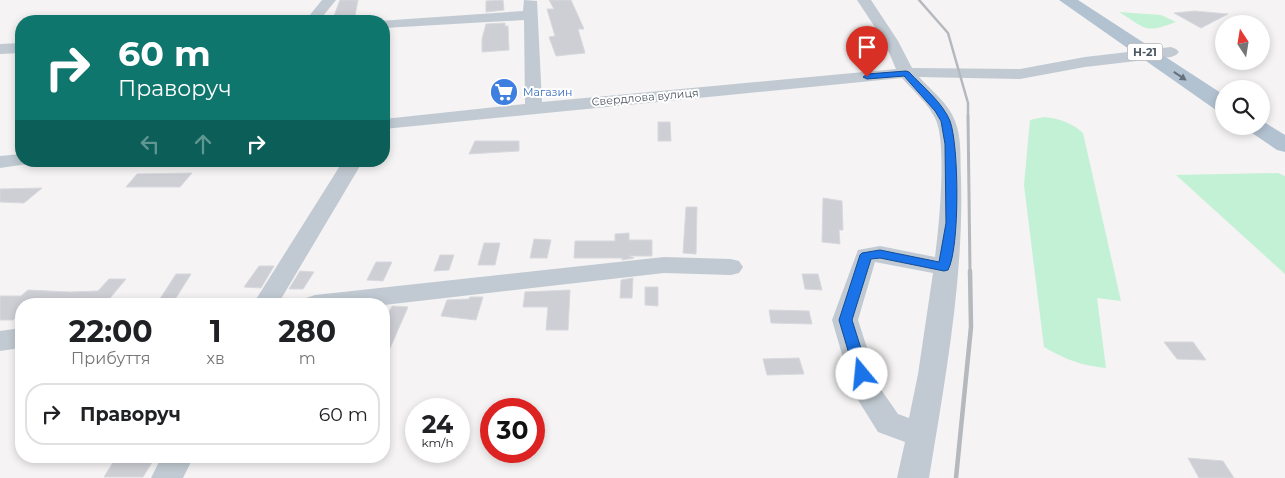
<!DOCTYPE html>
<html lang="uk">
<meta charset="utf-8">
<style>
body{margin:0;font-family:Montserrat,sans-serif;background:#f2f2f2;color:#202124;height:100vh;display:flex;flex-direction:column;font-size:19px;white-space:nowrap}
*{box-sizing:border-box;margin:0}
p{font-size:16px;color:#757577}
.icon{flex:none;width:28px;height:28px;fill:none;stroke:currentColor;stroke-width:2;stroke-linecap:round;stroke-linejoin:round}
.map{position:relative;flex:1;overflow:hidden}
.sheet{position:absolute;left:15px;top:298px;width:375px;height:165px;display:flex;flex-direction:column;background:#fff;border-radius:20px;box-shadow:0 2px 8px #0003}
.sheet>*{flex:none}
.guide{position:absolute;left:15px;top:15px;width:375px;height:152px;border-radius:20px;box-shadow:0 2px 8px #0003;background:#0f766e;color:#fff;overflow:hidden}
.needle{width:32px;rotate:348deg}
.tools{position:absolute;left:1215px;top:15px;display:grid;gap:10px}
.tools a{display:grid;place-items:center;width:55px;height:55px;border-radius:50%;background:#fff;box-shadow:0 2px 8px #0003;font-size:25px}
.speed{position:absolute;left:405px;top:398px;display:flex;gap:10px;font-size:25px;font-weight:700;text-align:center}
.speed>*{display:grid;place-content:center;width:65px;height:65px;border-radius:50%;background:#fff;box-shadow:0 2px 8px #0003;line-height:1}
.speed small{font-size:12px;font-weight:400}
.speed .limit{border:8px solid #d22;background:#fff;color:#111}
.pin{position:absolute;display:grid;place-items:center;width:42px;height:42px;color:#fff;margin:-51px -21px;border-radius:50% 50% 50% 0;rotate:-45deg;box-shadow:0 0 5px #0007}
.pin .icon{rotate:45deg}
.me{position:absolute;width:55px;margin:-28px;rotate:343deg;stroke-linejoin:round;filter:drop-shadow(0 0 4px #0008)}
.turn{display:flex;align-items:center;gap:18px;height:105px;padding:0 20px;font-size:22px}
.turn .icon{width:65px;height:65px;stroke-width:2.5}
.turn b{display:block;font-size:35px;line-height:42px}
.lanes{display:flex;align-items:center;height:48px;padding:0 20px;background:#0003;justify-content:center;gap:25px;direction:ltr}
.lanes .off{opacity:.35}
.eta{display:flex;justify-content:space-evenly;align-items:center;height:85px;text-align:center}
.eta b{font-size:30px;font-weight:700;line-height:35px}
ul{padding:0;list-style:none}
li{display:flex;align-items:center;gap:15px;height:62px;margin:0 10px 8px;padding:0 10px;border:2px solid #e0e0e0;border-radius:20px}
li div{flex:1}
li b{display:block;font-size:19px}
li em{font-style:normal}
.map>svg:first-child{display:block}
.green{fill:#c3f1d5}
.building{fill:#cdcfd5;stroke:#d7d9de}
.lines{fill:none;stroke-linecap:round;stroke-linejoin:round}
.minor{fill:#c1cad2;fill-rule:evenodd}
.major{fill:#b3c2d1;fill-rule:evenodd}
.rail-far2{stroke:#b5b8bd;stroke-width:2.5}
.rail-far1{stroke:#b5b8bd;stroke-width:3}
.rail{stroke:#b5b8bd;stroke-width:4.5}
.oneway{fill:#64717d}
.route{fill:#1a73e8;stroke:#114b97}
.labels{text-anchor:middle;stroke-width:4;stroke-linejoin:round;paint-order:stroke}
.shield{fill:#fff;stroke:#808990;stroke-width:1}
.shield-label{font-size:11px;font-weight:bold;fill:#4a5661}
.far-shop-label{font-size:11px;fill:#366cbe;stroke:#fff;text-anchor:start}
.far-street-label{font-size:11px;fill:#4a5661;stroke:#fff}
</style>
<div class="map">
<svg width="1285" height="478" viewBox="0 0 1285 478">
<rect width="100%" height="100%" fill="#f5f3f3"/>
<g class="green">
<path d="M 1119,12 L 1161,15 L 1176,22 C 1144,34 1147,29 1119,12 Z"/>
<path d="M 1044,117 C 1060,119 1071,122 1083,133 L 1121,301 L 1097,298 L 1106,368 C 1083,366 1064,359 1044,347 L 1024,185 L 1030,120 Z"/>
<path d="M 1278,173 L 1285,176 L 1285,274 L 1176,175 Z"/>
</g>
<g class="building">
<path d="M 340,0 L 358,0 L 354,21 L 332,21 Z"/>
<path d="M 503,0 L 504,10 L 486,12 L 486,1 Z"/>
<path d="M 549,0 L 571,0 L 584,29 L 578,29 L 585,53 L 556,56 L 549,37 L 555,36 L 547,9 L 554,9 Z"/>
<path d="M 1195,11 L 1205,12 L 1228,14 L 1201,28 L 1174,13 Z"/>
<path d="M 505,23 L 505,26 L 508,26 L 509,50 L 482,52 L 482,39 L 486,24 Z"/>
<path d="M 512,83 L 514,97 L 494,99 L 493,85 Z"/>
<path d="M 658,122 L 670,122 L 671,141 L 658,141 Z"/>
<path d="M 475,141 L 519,141 L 519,151 L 469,154 Z"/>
<path d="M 192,173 L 180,187 L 126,187 L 137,174 Z"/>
<path d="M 42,188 L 24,203 L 0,202 L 0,189 Z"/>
<path d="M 823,198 L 842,201 L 843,230 L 839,230 L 840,244 L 822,242 Z"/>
<path d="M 686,207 L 697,207 L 696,254 L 683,253 Z"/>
<path d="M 629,233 L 629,240 L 652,240 L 652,256 L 629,256 L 634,258 L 622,260 L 622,258 L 574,258 L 575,241 L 615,241 L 615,234 Z"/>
<path d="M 534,239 L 551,240 L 547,258 L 530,258 Z"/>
<path d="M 484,243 L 500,243 L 495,265 L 478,265 Z"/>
<path d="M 440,255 L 454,255 L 449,270 L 434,271 Z"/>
<path d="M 376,262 L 392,262 L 383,281 L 367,280 Z"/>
<path d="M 259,266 L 274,266 L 261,288 L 244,287 Z"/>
<path d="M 300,271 L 314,272 L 303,289 L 289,289 Z"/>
<path d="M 176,274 L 191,274 L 174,301 L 158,302 Z"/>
<path d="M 802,274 L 818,274 L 822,290 L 805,289 Z"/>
<path d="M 633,278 L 632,298 L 620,298 L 621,280 Z"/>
<path d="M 109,279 L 126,279 L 105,304 L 21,304 L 21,313 L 13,320 L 0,320 L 0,296 L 21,296 L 28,290 L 70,292 L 98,291 Z"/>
<path d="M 645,287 L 658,287 L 658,306 L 645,305 Z"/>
<path d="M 570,290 L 568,330 L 546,330 L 548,307 L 523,307 L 525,292 Z"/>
<path d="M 470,297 L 483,297 L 476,320 L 441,316 L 447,300 L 469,299 Z"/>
<path d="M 392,306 L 408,307 L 384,362 L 384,323 Z"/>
<path d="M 769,310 L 809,311 L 812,324 L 771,323 Z"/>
<path d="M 1164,342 L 1193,342 L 1206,360 L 1177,359 Z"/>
<path d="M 799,358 L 804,374 L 767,375 L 763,359 Z"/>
<path d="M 117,456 L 156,456 L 143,477 L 104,477 Z"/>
<path d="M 1188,458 L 1223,461 L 1234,478 L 1199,478 Z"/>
</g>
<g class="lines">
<g class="minor">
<path d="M 322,0 L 336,0 L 319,21 L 305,21 Z"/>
<path d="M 524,0 L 537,1 L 542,102 L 896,69 L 884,41 L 857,0 L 871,0 L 898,41 L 912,68 L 1020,69 L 1085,57 L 1171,47 L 1176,49 L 1179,52 L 1176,55 L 1171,57 L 1085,67 L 1020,79 L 919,77 C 931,90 949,104 955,121 C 962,138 960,159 961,178 C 964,278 945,380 929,478 L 897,478 L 905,442 L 878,432 L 853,392 L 832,320 L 858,250 L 880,246 L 935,257 C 939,228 947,145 936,120 C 929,104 913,91 902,78 L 384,129 L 384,119 L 525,104 L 524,20 L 384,28 L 384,21 L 379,21 L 523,11 ZM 875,262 L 933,273 L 918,374 L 909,418 L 898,414 L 880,388 L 858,320 Z"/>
<path d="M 21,43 L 21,53 L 0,54 L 0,44 Z"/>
<path d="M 21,154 L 21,161 L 30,161 L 28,164 L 0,168 L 0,156 Z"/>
<path d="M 343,161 L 363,161 L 278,304 L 253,304 Z"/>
<path d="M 664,257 L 731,259 L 739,261 L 743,267 L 739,273 L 731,275 L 664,273 L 384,305 L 303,304 L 306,298 L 315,295 Z"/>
<path d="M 21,328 L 21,348 L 0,351 L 0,331 Z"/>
<path d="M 162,456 L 194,456 L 183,478 L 151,478 Z"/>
</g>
<g class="major">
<path d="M 1059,0 L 1078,0 L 1224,95 L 1224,111 L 1216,110 Z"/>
<path d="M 1261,120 L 1285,135 L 1285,152 L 1277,150 L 1249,131 L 1246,126 L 1261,126 Z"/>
</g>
<path class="rail-far2" d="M 919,0 L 948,33 L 968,103 L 968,117"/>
<path class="rail-far1" d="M 968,116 L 970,272"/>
<path class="rail" d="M 956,478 L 971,327 L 970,271"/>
</g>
<defs><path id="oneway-solid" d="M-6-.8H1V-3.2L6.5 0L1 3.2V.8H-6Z" transform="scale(1.25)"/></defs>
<use class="oneway" href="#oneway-solid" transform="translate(1180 76) rotate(34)"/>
<path class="route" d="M 906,71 L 909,72 C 922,86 943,103 950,121 C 959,145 960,248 948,270 L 944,271 L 880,258 L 871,259 L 852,320 L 869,374 L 867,378 L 862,380 L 857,378 L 855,374 L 839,320 L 860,255 L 862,253 L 880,250 L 939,262 L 946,223 L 945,144 L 941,121 L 935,111 L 904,76 L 867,79 L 863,77 L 867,74 Z"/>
<defs>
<symbol id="supermarket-disc" viewBox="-11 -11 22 22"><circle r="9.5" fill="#3f7fe0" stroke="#fff"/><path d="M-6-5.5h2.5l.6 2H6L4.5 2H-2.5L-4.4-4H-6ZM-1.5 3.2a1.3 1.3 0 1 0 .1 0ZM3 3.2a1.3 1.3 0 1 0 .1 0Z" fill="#fff"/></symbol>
</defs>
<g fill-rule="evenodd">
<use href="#supermarket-disc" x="488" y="76" width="32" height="32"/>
</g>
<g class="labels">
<rect class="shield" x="1127.5" y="43.5" width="35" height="17" rx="4"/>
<g class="shield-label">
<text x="1145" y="56">Н-21</text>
</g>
<g class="far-shop-label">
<text x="523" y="96">Mагазин</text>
</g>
<g class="far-street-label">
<text transform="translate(645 97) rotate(-5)" y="4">Свердлова вулиця</text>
</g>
</g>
</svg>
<div class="tools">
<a><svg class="needle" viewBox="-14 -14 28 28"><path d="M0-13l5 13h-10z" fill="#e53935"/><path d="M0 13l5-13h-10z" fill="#757577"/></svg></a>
<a><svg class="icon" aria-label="search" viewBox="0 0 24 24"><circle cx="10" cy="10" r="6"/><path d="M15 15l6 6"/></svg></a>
</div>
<div class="speed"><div>24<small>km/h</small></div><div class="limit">30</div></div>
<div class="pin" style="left:867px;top:77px;background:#d93025"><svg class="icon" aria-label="arrive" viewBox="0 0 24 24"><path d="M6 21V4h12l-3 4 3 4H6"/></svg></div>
<svg class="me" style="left:862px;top:374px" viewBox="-20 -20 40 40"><circle r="19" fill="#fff"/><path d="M0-13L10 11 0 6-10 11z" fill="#1a73e8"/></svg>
<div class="guide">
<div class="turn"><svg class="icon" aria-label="right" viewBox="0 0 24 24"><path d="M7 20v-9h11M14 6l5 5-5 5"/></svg><div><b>60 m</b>Праворуч</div></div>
<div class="lanes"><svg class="icon off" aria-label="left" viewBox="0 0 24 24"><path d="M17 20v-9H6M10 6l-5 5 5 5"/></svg><svg class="icon off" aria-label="ahead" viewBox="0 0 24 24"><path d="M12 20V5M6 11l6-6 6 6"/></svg><svg class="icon" aria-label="right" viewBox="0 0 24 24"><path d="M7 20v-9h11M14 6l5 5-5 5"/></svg></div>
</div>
<section class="sheet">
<div class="eta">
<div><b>22:00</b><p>Прибуття</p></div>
<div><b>1</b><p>хв</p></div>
<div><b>280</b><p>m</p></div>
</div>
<ul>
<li><svg class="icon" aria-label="right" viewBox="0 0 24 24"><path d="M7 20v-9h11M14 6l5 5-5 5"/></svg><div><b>Праворуч</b></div><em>60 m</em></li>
</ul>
</section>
</div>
